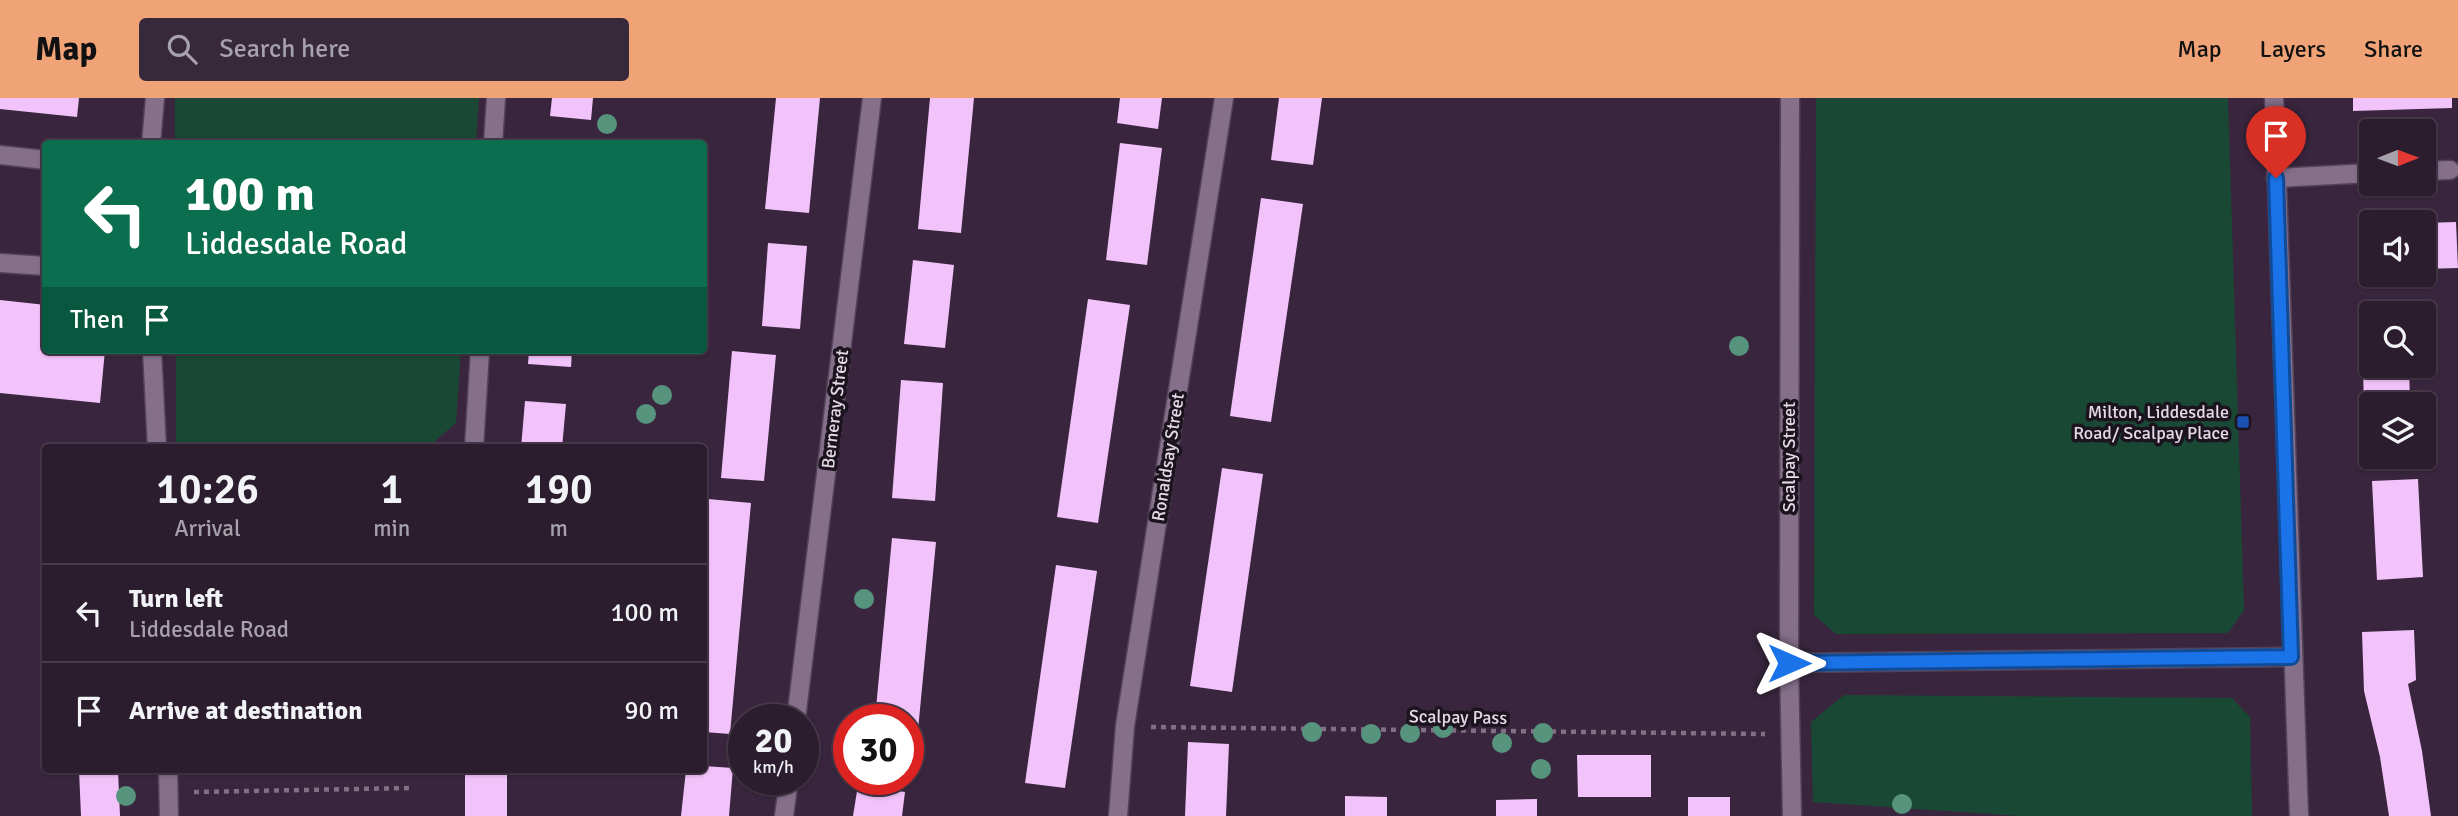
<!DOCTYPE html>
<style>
body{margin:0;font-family:Signika,sans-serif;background:#37293a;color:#f1f3f6;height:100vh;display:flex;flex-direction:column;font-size:26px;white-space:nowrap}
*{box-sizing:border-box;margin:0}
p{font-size:23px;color:#a6a1aa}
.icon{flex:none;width:38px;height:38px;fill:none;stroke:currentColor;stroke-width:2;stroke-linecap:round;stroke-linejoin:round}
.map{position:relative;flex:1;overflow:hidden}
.side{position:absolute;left:42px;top:346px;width:665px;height:329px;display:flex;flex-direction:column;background:#2b1c2e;border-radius:7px;box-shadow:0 2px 5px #0004,0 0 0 2px #473a4a}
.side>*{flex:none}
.top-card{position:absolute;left:42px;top:42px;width:665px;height:214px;border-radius:7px;box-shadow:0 2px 5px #0004,0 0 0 2px #473a4a;background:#0b6e4f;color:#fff;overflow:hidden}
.needle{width:46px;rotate:89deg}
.buttons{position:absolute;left:2359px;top:21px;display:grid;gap:14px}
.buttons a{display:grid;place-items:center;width:77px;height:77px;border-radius:7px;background:#2b1c2e;box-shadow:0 2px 5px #0004,0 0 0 2px #473a4a;font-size:35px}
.speed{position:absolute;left:728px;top:606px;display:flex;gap:14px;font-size:35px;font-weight:700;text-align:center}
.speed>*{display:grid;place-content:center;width:91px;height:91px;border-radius:50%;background:#2b1c2e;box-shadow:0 2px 5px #0004,0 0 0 2px #473a4a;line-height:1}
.speed small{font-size:18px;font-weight:400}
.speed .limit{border:10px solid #d22;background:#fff;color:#111}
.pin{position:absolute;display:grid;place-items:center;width:60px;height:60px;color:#fff;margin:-72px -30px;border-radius:50% 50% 50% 0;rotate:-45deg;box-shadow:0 0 7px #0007}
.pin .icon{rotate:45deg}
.me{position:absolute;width:77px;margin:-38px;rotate:90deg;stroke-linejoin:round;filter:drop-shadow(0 0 5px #0008)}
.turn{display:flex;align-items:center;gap:24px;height:147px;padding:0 28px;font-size:32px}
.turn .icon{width:91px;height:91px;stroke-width:2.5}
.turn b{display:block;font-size:49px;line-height:60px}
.then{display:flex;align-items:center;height:66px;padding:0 28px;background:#0003;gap:14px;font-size:26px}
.eta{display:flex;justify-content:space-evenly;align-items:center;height:119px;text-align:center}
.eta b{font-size:42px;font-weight:600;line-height:49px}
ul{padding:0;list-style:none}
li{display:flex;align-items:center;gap:21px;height:98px;padding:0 28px;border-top:2px solid #473a4a}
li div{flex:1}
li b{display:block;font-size:26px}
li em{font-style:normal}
header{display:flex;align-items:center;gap:42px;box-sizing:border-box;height:98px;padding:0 35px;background:#efa377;color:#111}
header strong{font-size:33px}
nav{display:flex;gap:38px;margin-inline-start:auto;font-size:24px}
.search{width:490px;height:63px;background:#37293a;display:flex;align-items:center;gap:18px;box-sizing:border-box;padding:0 24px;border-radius:7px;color:#a6a1aa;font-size:26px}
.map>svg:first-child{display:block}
.green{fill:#194934}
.building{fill:#f2c3fa}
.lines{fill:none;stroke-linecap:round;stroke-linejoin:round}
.minor-casing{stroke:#534357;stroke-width:21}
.path{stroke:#807084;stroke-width:4.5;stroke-dasharray:5 5;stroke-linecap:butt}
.minor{stroke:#856f8b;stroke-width:18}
.tree{fill:#57947e}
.route-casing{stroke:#114b97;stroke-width:18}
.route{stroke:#1a73e8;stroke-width:12}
.transit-dot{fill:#1a4fb4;stroke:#1b131d;stroke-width:2.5}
.labels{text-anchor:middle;stroke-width:7;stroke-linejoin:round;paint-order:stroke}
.street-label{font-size:18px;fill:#e5d9e8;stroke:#1b131d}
.poi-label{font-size:18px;fill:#e5d9e8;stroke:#1b131d;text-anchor:end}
</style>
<header>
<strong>Map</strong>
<div class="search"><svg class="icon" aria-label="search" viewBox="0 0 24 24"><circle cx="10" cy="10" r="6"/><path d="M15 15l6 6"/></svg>Search here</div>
<nav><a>Map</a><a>Layers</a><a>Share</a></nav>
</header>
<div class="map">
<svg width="2458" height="718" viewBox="0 0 2458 718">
<rect width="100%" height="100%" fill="#39263e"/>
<g class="green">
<path d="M 175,0 L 479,0 L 476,45 L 175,45 Z"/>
<path d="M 1816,0 L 2228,0 L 2244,512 L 2228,535 L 1836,536 L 1814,517 Z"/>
<path d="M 176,252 L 461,252 L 456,325 L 427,350 L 176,350 Z"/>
<path d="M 1844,597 L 2232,600 L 2250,619 L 2252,718 L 2020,718 L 1813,704 L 1811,624 Z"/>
</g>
<g class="building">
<path d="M 0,0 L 79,0 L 77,19 L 0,11 Z"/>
<path d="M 552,0 L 593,0 L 591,22 L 550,18 Z"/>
<path d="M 776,0 L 820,0 L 809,115 L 765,111 Z"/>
<path d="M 930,0 L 974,0 L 961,135 L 918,131 Z"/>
<path d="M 1120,0 L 1162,0 L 1158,31 L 1117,25 Z"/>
<path d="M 1279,0 L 1322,0 L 1313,67 L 1271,62 Z"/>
<path d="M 2353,0 L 2452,0 L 2452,10 L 2353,13 Z"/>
<path d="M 1120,45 L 1162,50 L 1147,167 L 1106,162 Z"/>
<path d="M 1261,100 L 1303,106 L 1271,324 L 1230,318 Z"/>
<path d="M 2456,124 L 2458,170 L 2424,171 L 2424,125 Z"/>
<path d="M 2357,127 L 2371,127 L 2371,173 L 2359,173 Z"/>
<path d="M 768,145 L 807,148 L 800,231 L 762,228 Z"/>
<path d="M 913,162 L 954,167 L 945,250 L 904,246 Z"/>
<path d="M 1088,201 L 1130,207 L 1098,425 L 1057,419 Z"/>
<path d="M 0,202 L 46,207 L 46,252 L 105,252 L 100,305 L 0,295 Z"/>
<path d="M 2371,226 L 2371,268 L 2409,268 L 2410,306 L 2371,306 L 2371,353 L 2365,353 L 2362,227 Z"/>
<path d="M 529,252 L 572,252 L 571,269 L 528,266 Z"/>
<path d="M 732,253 L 776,257 L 764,383 L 721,380 Z"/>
<path d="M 901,282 L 943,285 L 935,403 L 892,400 Z"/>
<path d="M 525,303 L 566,306 L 562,350 L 521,350 Z"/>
<path d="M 1222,370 L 1263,376 L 1232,594 L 1190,588 Z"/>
<path d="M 2418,381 L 2423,479 L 2377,482 L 2372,383 Z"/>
<path d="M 708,401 L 751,405 L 730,636 L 704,634 L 704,446 Z"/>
<path d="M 892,440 L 936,444 L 914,674 L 908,674 L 908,621 L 875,621 Z"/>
<path d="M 1056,467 L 1097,473 L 1065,690 L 1025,685 Z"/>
<path d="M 2414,532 L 2416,582 L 2408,586 L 2422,653 L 2431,718 L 2389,718 L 2380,659 L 2364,593 L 2362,534 Z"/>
<path d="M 1188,644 L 1229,646 L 1226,718 L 1185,718 Z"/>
<path d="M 1577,657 L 1651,657 L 1651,699 L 1578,699 Z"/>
<path d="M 704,668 L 733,670 L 729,718 L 681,718 L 686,672 L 704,672 Z"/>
<path d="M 79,672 L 118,672 L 120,718 L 81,718 Z"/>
<rect x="465" y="672" width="42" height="46"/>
<path d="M 858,687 L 905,694 L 902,718 L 853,718 Z"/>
<path d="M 1345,698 L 1387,699 L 1387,718 L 1345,718 Z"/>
<rect x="1688" y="699" width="42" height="19"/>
<path d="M 1537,701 L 1537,718 L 1496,718 L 1496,702 Z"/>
</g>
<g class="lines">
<defs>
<g id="minor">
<path d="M 1790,0 L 1789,565 L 1792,718"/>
<path d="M 2274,0 L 2299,718"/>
<path d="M 151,46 L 155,0"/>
<path d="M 493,46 L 496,0"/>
<path d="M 0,57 L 46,62"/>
<path d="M 2424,73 L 2450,72"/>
<path d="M 2276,80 L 2371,75"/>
<path d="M 0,165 L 46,168"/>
<path d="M 152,252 L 157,350"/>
<path d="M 474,350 L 480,252"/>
<path d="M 1789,565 L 2291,559"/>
<path d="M 796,621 L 872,0"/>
<path d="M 168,672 L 169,718"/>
<path d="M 784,718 L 789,681"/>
<path d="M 1118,718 L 1125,628 L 1224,0"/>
</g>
</defs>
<use href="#minor" class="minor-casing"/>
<g class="path">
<path d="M 1151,629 L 1765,636"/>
<path d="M 194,694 L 411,690"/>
</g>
<use href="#minor" class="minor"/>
</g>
<g class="tree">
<circle cx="607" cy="26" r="10"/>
<circle cx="1739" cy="248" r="10"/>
<circle cx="662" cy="297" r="10"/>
<circle cx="646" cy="316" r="10"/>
<circle cx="864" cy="501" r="10"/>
<circle cx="1443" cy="630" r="10"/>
<circle cx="1312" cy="634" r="10"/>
<circle cx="1410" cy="635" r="10"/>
<circle cx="1543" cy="635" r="10"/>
<circle cx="1371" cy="636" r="10"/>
<circle cx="1502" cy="645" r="10"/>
<circle cx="1541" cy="671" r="10"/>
<circle cx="126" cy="698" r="10"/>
<circle cx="1902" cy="706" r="10"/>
</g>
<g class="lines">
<defs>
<path id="route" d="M 1789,565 L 2291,559 L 2276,80"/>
</defs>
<use href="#route" class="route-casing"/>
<use href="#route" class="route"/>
</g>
<rect class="transit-dot" x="2236" y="317" width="14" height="14" rx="3.5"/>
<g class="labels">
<g class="street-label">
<text transform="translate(835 311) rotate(-83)" y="6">Berneray Street</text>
<text transform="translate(1168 359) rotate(-81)" y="6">Ronaldsay Street</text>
<text transform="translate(1789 359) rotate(-90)" y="6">Scalpay Street</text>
<text transform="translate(1458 619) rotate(1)" y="6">Scalpay Pass</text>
</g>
<g class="poi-label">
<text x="2229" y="320">Milton, Liddesdale<tspan x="2229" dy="21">Road/ Scalpay Place</tspan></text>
</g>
</g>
</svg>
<div class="buttons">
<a><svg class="needle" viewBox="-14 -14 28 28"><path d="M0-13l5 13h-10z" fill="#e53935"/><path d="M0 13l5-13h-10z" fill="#a6a1aa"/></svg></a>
<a><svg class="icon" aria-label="sound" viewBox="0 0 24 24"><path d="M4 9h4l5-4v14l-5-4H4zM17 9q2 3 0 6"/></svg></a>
<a><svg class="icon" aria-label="search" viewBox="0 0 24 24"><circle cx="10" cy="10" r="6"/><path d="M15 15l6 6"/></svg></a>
<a><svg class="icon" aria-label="layers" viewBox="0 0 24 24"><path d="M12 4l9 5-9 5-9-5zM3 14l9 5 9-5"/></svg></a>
</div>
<div class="speed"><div>20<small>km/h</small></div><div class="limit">30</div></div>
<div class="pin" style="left:2276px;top:80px;background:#d93025"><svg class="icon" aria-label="arrive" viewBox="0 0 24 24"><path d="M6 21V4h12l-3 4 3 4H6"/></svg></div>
<svg class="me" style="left:1789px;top:565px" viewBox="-20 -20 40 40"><path d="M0-17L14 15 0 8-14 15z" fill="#1a73e8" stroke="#fff" stroke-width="4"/></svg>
<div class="top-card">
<div class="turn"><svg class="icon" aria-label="left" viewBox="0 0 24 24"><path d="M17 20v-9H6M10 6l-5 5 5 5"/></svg><div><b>100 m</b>Liddesdale Road</div></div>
<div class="then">Then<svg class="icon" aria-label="arrive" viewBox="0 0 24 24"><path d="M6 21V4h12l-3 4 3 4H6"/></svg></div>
</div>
<section class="side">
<div class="eta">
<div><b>10:26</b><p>Arrival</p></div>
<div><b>1</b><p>min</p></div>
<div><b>190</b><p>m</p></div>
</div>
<ul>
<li><svg class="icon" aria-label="left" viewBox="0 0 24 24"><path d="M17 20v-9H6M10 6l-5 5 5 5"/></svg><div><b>Turn left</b><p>Liddesdale Road</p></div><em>100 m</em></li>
<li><svg class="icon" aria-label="arrive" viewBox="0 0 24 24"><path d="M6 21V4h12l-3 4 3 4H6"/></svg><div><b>Arrive at destination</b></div><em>90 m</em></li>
</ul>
</section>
</div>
